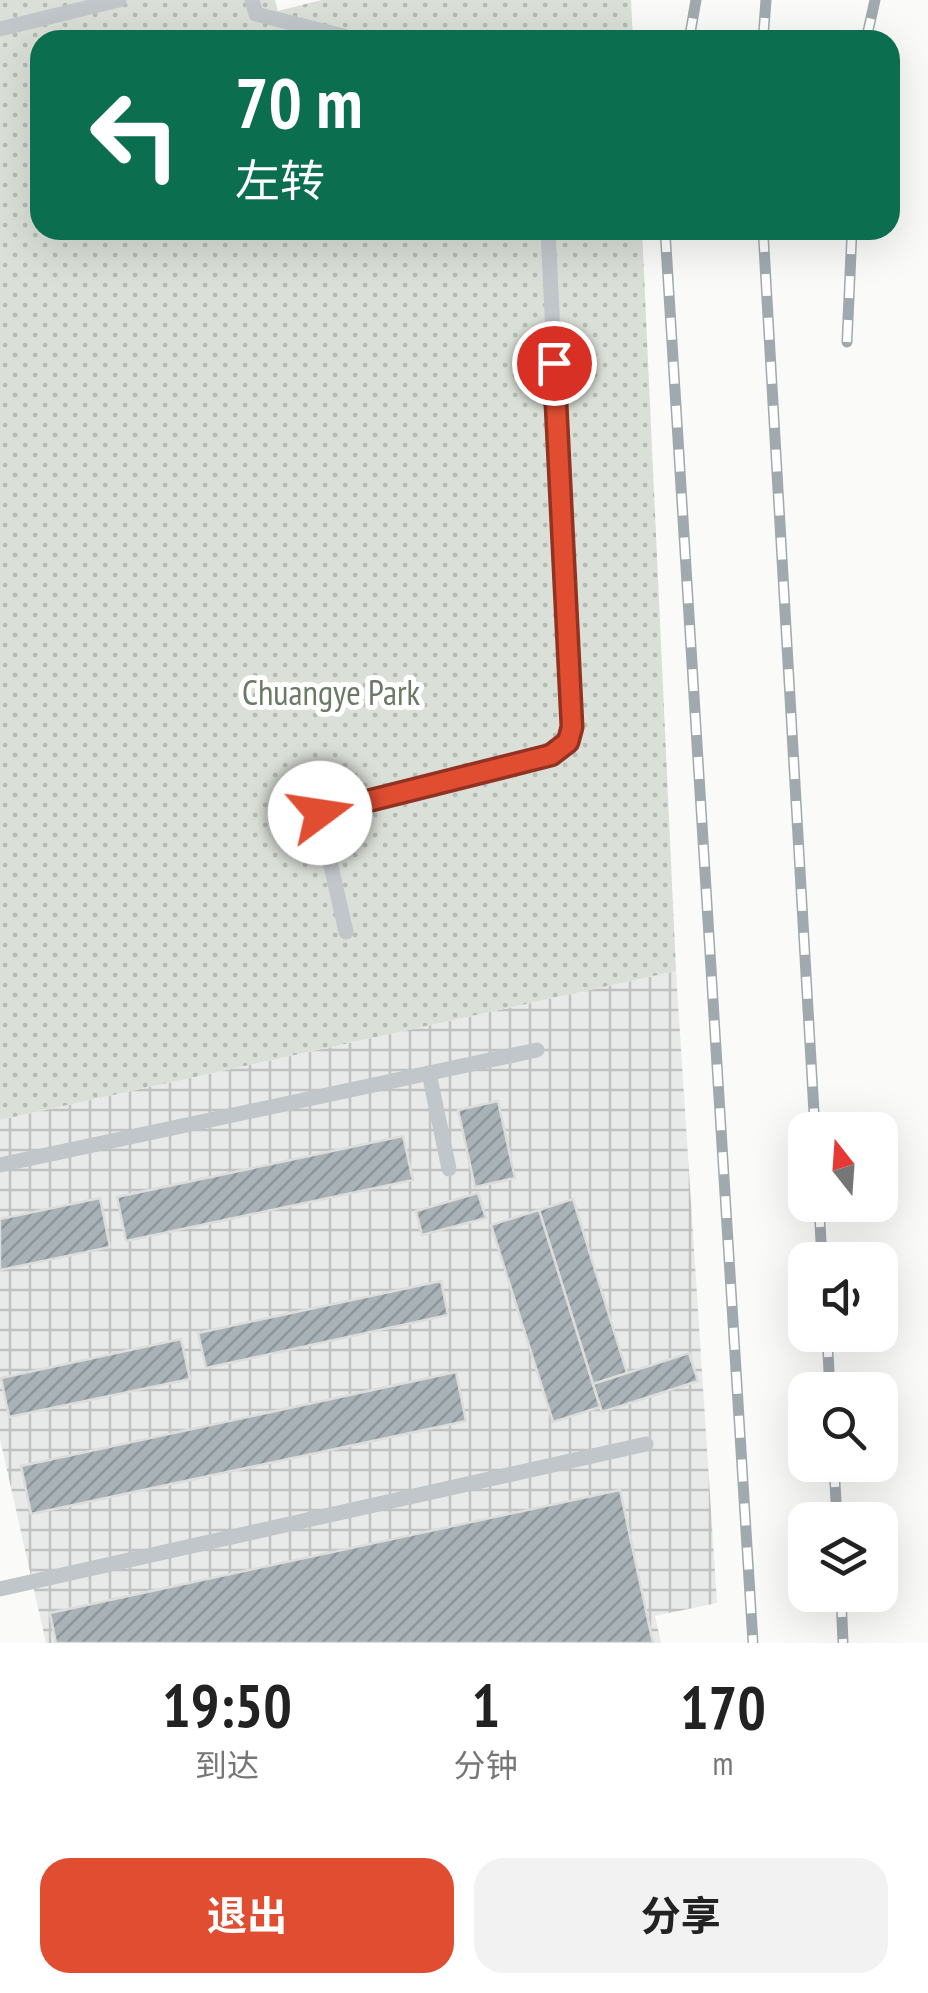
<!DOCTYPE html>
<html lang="zh">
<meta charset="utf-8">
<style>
body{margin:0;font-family:"PT Sans Narrow","Noto Sans SC",sans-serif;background:#f2f2f2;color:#222;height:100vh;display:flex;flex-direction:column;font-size:38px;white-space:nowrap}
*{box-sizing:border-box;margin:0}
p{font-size:32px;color:#767676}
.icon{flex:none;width:55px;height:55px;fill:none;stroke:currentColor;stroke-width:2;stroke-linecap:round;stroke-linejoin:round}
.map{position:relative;height:1643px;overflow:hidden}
.panel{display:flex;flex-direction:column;background:#fff;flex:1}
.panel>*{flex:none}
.hud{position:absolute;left:30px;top:30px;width:870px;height:210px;border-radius:30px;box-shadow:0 10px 40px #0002;background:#0b6e4f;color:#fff;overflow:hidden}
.needle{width:65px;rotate:343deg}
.fabs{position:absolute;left:788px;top:1112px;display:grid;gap:20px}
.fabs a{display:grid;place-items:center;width:110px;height:110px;border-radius:20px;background:#fff;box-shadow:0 10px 40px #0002;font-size:50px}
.pin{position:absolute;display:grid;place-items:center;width:85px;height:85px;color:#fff;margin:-42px;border:5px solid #fff;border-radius:50%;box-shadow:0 2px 10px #0007}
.me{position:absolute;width:110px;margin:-55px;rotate:76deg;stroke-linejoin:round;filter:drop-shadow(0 0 8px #0008)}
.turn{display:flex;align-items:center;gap:35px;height:210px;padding:0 40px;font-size:45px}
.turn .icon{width:130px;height:130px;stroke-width:2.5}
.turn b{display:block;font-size:70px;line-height:85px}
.eta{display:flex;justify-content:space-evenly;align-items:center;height:170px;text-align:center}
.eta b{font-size:60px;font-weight:700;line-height:70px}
.primary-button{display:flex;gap:20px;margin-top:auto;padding:20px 40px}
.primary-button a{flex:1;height:115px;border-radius:30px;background:#e04d31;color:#fff;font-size:40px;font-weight:700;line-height:115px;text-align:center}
.primary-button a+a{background:#f2f2f2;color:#222}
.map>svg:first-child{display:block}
.industrial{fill:url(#industrial-grid)}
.park{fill:url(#park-dots)}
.building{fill:url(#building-hatch);stroke:#dcdcda;stroke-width:2.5}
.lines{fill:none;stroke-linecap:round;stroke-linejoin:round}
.lane{stroke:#c1c6ca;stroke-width:15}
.rail-casing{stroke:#a0a9ae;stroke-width:11}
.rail{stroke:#fff;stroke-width:8;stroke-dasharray:22;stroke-linecap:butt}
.route-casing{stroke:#923220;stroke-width:25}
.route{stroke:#e04d31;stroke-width:18}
.labels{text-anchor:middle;stroke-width:10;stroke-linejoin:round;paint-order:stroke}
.park-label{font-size:35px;fill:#6a7a64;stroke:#fff}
</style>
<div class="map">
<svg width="928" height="1643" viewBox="0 0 928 1643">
<defs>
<pattern id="industrial-grid" width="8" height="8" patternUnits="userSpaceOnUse" patternTransform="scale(2.5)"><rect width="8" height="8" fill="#e8eae9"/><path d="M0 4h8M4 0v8" fill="none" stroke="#c0c2c2"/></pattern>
<pattern id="park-dots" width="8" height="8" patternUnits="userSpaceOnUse" patternTransform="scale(2.5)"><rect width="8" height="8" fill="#dadfd7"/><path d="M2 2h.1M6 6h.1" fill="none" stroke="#b4bab4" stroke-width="1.8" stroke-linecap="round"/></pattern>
<pattern id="building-hatch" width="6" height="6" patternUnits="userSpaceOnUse" patternTransform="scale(2.5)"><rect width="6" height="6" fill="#a8b2b7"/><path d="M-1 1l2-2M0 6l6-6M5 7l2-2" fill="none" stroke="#8c969a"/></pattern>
</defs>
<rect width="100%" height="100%" fill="#fafaf8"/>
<path class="industrial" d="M 676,971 L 717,1603 L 655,1616 L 661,1643 L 46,1643 L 0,1439 L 0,1120 Z"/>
<path class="park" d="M 0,0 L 275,0 L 278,11 L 321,0 L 631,0 L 633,40 L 40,40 L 40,230 L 642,230 L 676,971 L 0,1120 Z"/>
<g class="building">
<path d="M 498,1101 L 515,1178 L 475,1187 L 458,1110 Z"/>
<path d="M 403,1136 L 413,1180 L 126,1241 L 117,1197 Z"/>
<path d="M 478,1193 L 486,1218 L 422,1235 L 416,1211 Z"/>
<path d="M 100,1198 L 110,1247 L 0,1270 L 0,1219 Z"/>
<path d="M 573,1199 L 627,1373 L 593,1384 L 539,1210 Z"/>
<path d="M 539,1210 L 600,1407 L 553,1422 L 491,1225 Z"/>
<path d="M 441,1281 L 448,1315 L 206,1368 L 198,1333 Z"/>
<path d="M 181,1339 L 190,1379 L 9,1417 L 1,1378 Z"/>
<path d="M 689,1353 L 698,1381 L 602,1412 L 593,1384 Z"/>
<path d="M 456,1372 L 466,1421 L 31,1514 L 21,1466 Z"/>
<path d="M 620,1490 L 653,1643 L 56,1643 L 50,1613 Z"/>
</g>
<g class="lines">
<g class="lane">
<path d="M 252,0 L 256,14 L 359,40"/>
<path d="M 0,29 L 119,0"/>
<path d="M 346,932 L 319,813 L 551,755 L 568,742 L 572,727 L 548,230"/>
<path d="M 429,1073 L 449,1169"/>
<path d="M 0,1165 L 537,1050"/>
<path d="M 0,1589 L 646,1444"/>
</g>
<defs>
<g id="rail">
<path d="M 689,40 L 696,0"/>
<path d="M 763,40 L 766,0"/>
<path d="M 866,40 L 875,0"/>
<path d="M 665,230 L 753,1643"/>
<path d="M 763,230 L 815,1130"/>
<path d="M 847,342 L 852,230"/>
<path d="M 819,1205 L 822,1260"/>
<path d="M 827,1335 L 830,1390"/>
<path d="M 834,1465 L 837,1520"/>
<path d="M 841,1595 L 843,1643"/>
</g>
</defs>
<use href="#rail" class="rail-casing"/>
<use href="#rail" class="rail"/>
</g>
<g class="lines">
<defs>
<path id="route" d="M 320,813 L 551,755 L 568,742 L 572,727 L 554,363"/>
</defs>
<use href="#route" class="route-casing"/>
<use href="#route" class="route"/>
</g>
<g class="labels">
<g class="park-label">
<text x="331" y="705">Chuangye Park</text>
</g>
</g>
</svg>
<div class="fabs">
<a><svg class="needle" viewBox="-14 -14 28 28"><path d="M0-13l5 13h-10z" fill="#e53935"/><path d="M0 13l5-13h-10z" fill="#767676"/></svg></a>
<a><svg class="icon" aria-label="sound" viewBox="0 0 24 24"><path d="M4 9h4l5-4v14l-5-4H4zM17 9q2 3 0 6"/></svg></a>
<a><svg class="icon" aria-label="search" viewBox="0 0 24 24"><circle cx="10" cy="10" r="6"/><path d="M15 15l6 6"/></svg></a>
<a><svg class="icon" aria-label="layers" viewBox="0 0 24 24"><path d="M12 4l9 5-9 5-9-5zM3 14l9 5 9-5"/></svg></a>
</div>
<div class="pin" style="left:554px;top:363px;background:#d93025"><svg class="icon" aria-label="arrive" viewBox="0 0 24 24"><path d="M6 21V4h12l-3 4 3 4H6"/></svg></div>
<svg class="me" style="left:320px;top:813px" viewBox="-20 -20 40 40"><circle r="19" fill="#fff"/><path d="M0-13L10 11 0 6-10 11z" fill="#e04d31"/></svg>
<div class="hud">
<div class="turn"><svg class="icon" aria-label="left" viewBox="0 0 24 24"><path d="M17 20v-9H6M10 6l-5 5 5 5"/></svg><div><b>70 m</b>左转</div></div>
</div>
</div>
<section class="panel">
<div class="eta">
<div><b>19:50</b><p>到达</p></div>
<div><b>1</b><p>分钟</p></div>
<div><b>170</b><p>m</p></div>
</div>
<div class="primary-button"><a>退出</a><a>分享</a></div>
</section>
